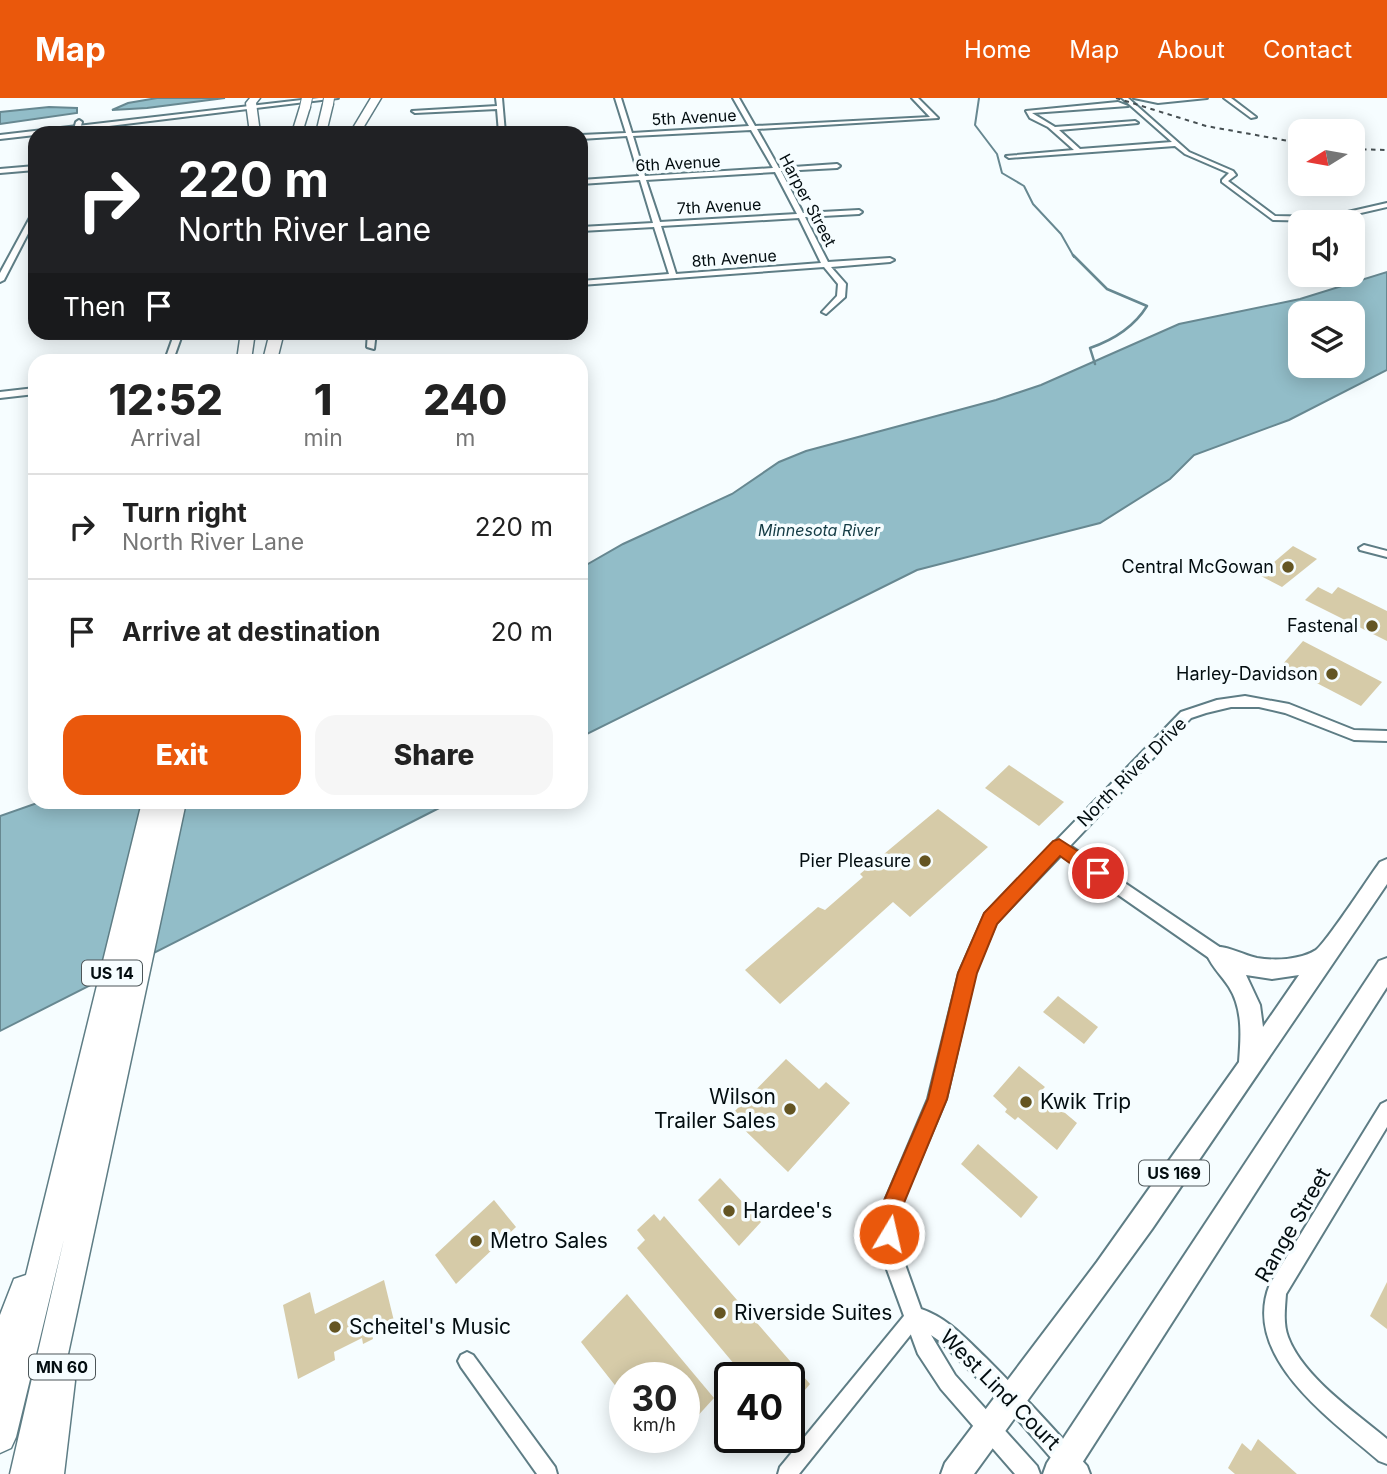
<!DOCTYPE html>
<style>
body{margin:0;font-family:Inter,sans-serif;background:#f6f6f6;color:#222;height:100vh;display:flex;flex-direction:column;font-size:26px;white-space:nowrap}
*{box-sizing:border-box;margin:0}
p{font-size:23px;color:#767676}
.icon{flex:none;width:38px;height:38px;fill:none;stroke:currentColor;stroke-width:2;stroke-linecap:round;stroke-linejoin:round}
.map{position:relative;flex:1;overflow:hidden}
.side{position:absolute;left:28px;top:256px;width:560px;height:455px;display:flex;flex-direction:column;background:#fff;border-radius:21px;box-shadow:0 4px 18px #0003}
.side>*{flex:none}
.hud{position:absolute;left:28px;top:28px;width:560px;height:214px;border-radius:21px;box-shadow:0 4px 18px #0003;background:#202124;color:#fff;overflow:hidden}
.needle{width:46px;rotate:259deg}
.controls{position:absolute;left:1288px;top:21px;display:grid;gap:14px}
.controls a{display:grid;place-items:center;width:77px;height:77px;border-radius:14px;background:#fff;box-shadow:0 4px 18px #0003;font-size:35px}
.speed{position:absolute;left:609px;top:1264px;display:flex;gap:14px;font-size:35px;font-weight:700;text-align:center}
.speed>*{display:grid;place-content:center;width:91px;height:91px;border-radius:50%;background:#fff;box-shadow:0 4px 18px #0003;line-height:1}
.speed small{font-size:18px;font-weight:400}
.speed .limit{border:4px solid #111;border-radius:10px;background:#fff;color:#111}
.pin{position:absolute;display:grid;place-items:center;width:60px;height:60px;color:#fff;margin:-30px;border:4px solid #fff;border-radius:50%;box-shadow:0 2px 7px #0007}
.me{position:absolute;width:77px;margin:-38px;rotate:9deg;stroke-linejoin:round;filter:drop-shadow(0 0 5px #0008)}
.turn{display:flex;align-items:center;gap:24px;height:147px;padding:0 35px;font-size:32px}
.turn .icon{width:91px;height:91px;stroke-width:2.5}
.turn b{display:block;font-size:49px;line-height:60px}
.then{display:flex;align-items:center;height:66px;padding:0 35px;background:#0003;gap:14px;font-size:26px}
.eta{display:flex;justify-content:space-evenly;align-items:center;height:119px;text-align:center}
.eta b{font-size:42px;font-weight:800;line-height:49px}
.action{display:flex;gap:14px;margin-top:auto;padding:14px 35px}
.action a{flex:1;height:80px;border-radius:21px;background:#ea580c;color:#fff;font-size:28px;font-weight:800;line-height:80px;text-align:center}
.action a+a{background:#f6f6f6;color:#222}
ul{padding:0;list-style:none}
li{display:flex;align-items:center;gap:21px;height:105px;padding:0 35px;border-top:2px solid #e0e0e0}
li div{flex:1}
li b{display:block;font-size:26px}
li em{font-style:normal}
header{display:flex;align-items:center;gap:42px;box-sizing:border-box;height:98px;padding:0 35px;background:#ea580c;color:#fff}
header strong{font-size:33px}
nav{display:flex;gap:38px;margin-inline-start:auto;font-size:24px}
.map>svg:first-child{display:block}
.water{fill:#92bdc8;stroke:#678891;stroke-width:2;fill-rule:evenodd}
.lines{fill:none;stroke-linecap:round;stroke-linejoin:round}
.stream-far1{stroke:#678891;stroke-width:2}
.stream{stroke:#678891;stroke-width:2.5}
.building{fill:#d6cba8}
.minor-casing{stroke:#5e7d85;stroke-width:4}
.tertiary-casing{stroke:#5e7d85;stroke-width:4}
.trunk-casing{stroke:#5e7d85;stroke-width:4}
.motorway-casing{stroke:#5e7d85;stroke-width:3}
.minor{fill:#fff;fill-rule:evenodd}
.tertiary{fill:#fff;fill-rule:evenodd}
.trunk{fill:#fff;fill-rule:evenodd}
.motorway{fill:#fff;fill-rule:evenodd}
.rail{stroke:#464f52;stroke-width:2;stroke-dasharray:4.5 4.5;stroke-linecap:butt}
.motorway-bridge-casing{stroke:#5e7d85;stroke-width:12;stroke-linecap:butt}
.motorway-bridge{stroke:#fff;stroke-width:10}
.route{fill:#ea580c;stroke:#983908;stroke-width:2}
.poi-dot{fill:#645522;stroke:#f6fdff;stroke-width:2.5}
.labels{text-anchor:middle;stroke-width:7;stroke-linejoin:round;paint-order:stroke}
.far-street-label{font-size:16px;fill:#030d10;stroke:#f6fdff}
.far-water-label{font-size:16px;font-style:italic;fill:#133b44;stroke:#f6fdff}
.shield{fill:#f6fdff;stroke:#4c5558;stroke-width:2}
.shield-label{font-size:16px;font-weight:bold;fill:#030d10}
.poi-label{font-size:18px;fill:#030d10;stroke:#f6fdff;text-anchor:end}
.street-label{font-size:18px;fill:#030d10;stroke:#f6fdff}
.near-poi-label{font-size:21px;fill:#030d10;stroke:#f6fdff;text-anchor:start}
.near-street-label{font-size:21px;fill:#030d10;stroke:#f6fdff}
</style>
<header>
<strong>Map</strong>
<nav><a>Home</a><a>Map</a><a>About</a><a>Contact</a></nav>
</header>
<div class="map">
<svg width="1387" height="1376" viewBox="0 0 1387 1376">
<rect width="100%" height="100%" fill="#f6fdff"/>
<g class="water">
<path d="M 157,0 L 225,0 L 147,10 L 112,12 L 128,5 Z"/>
<path d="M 49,9 L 77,10 L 77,15 L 0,26 L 0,14 Z"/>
<path d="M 1387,174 L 1387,272 L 1289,322 L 1194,357 L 1170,381 L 1100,425 L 917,472 L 581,639 L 581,470 L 623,446 L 732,396 L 779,364 L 806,353 L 996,302 L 1041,287 L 1179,226 L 1300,201 ZM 1353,215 L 1353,268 L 1300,268 L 1300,215 Z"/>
<path d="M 40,704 L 451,704 L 0,933 L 0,718 Z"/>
</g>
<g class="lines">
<path class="stream-far1" d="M 979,0 L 975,27 L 997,56 L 1002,75 L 1024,88 L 1033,106 L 1061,136 L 1074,159"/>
<path class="stream" d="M 1073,157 L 1107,191 L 1147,208 C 1134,229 1113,242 1090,250 L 1095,266"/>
</g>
<g class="building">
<path d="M 1293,448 L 1317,461 L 1282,489 L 1259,477 Z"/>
<path d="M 1318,489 L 1332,496 L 1338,489 L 1387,513 L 1387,543 L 1305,502 Z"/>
<path d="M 1303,543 L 1382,584 L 1361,608 L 1282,567 Z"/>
<path d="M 1009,667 L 1064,704 L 1039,728 L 985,690 Z"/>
<path d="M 938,711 L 988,749 L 910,819 L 893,804 L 780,906 L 745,872 L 818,809 L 825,812 L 863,779 L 860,776 Z"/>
<path d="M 1058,898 L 1098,929 L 1084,946 L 1043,914 Z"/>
<path d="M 786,961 L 819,991 L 826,984 L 850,1005 L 788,1074 L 730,1018 Z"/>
<path d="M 1019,968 L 1045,989 L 1040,994 L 1077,1025 L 1057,1052 L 1018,1019 L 1015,1022 L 1005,1014 L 1007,1011 L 993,998 Z"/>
<path d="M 978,1046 L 1038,1099 L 1021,1120 L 961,1066 Z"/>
<path d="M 720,1080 L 761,1124 L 739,1148 L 698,1102 Z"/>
<path d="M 494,1102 L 516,1129 L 456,1186 L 435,1157 Z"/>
<path d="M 654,1116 L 660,1123 L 664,1118 L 810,1286 L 789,1311 L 789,1279 L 745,1279 L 637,1150 L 645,1142 L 637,1132 Z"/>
<path d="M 384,1182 L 394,1223 L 371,1234 L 373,1241 L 363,1246 L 362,1240 L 334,1254 L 335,1262 L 298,1281 L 283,1207 L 310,1194 L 315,1216 Z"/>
<path d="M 1387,1184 L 1387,1231 L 1370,1218 Z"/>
<path d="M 627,1196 L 714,1300 L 684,1333 L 684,1279 L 625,1279 L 625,1300 L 581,1244 Z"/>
<path d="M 1258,1341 L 1297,1376 L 1235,1376 L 1228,1370 L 1242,1345 L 1251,1353 Z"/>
</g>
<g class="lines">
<defs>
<g id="minor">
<path d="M 496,0 L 502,0 L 505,35 L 499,35 L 497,11 L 415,15 L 412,13 L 497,8 Z"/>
<path d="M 615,0 L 621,0 L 632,35 L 749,28 L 733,0 L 739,0 L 755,28 L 930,19 L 912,0 L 918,0 L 938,20 L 757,31 L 779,70 L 837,66 L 840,68 L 837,70 L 781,73 L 803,115 L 859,112 L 862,114 L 859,116 L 805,119 L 828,164 L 890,160 L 894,162 L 890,164 L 831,169 L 846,186 L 845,199 L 826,216 L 822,214 L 837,198 L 838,186 L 824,169 L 581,187 L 581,183 L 669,176 L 654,129 L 581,133 L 581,129 L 653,125 L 640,82 L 581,86 L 581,82 L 639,78 L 627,38 L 581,41 L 581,37 L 626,35 ZM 751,32 L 773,70 L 645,78 L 633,38 ZM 775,74 L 797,116 L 660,124 L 646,82 ZM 799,120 L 821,165 L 676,176 L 661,128 Z"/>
<path d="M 1122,0 L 1128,0 L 1189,54 L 1233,73 L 1236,77 L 1228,83 L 1275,118 L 1326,119 L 1387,105 L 1387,109 L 1326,123 L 1273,122 L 1222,84 L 1222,82 L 1229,75 L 1185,56 L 1175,48 L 1009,60 L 1006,58 L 1074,52 L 1048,29 L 1030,20 L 1026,13 L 1118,4 L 1128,8 L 1032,15 L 1055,29 L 1135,23 L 1138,25 L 1059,32 L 1080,51 L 1172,44 Z"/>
<path d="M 1134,0 L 1207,0 L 1158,5 Z"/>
<path d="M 1224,0 L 1231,0 L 1256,19 L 1251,20 Z"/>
<path d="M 79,22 L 82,24 L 79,35 L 73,35 L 76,24 Z"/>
<path d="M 35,68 L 35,72 L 0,75 L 0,71 Z"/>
<path d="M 35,114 L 35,122 L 4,182 L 0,184 L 0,175 L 32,116 Z"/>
<path d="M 175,234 L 183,234 L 173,262 L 165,262 Z"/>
<path d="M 368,234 L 376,234 L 374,251 L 367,249 Z"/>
<path d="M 35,290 L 35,296 L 0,300 L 0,294 Z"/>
<path d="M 1364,447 L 1387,453 L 1387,459 L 1360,452 L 1359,450 Z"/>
<path d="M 914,1210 L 920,1213 L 923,1219 L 920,1225 L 799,1376 L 778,1376 L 780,1369 L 908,1213 Z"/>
<path d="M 467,1254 L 473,1257 L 555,1369 L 557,1376 L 537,1376 L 461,1269 L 458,1263 L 461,1257 Z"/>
</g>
<g id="tertiary">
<path d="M 319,0 L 338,0 L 52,35 L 35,35 L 35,37 L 0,41 L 0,37 Z"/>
<path d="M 1245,598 L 1289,606 L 1354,632 L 1387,633 L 1387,643 L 1354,642 L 1285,615 L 1259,609 L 1231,609 L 1206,615 L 1191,620 L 1070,748 L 1224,852 L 1226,857 L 1224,862 L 1218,864 L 1212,862 L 1061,757 L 996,825 L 975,875 L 946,1001 L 899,1112 L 899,1136 L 902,1158 L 921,1211 C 948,1220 966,1241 986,1260 C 1021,1295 1054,1331 1087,1368 L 1090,1376 L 1065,1376 L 1006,1308 L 941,1244 L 931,1237 L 955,1277 L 1037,1368 L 1040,1376 L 1015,1376 L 941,1291 L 918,1256 L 882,1158 L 879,1136 L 881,1112 L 928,1001 L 959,875 L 985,816 L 1181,614 L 1217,602 Z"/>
<path d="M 1387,1003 L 1387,1029 L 1286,1196 C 1285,1210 1283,1226 1288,1239 C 1303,1279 1355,1314 1387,1341 L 1387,1366 L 1379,1363 C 1332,1322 1240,1259 1270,1186 L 1381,1006 Z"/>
</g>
<g id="trunk">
<path d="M 1387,761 L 1387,786 L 1152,1131 L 974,1376 L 941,1376 L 945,1365 L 1097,1164 L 1239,964 C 1241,938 1243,911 1229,889 C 1222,878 1212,869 1207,857 L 1210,850 C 1224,845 1242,857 1257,860 C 1275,863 1300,862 1316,852 C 1326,845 1369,779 1380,764 ZM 1246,877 L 1272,881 L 1299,877 L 1263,929 L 1260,907 Z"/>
<path d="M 1387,860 L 1387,889 L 1075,1376 L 1043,1376 L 1047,1365 L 1379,863 Z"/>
</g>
<g id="motorway">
<path d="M 250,0 L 260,0 L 256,5 L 260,35 L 250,35 L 246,5 Z"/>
<path d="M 371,0 L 381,0 L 360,35 L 350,35 Z"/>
<path d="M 328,3 L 333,6 L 326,35 L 316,35 L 323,6 Z"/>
<path d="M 305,6 L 310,9 L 302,35 L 292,35 L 300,9 Z"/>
<path d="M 241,234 L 255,234 L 251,262 L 237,262 Z"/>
<path d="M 270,234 L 284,234 L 277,262 L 263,262 Z"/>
<path d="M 142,704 L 164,704 L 126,872 L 164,704 L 186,704 L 65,1270 L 71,1272 L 75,1283 L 64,1376 L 10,1376 L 64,1141 L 16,1339 L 11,1350 L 0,1355 L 0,1217 L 14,1181 L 26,1177 Z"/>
</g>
</defs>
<use href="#minor" class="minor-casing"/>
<use href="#tertiary" class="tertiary-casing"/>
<use href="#trunk" class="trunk-casing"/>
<use href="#motorway" class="motorway-casing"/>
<use href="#minor" class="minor"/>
<use href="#tertiary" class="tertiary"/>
<use href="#trunk" class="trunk"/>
<use href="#motorway" class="motorway"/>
<g class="rail">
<path d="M 1116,0 L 1206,28 L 1300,45"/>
<path d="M 1353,51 L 1387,52"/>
</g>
<defs>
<g id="motorway-bridge">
<path d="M 328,6 L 329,0"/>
<path d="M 305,9 L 307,0"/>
</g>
</defs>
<use href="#motorway-bridge" class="motorway-bridge-casing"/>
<use href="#motorway-bridge" class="motorway-bridge"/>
</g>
<path class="route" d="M 1059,741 L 1104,770 L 1107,775 L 1104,781 L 1098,783 L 1092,781 L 1060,758 L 997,826 L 977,875 L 947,1001 L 901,1112 L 896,1144 L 889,1147 L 881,1144 L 878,1136 L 880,1112 L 928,1001 L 958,875 L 984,815 L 1053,743 Z"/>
<g class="poi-dot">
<circle cx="1288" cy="469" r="7"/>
<circle cx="1372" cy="528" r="7"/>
<circle cx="1332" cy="576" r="7"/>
<circle cx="925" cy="763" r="7"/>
<circle cx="1026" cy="1004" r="7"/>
<circle cx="790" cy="1011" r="7"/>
<circle cx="729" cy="1113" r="7"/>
<circle cx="476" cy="1143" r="7"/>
<circle cx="720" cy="1215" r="7"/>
<circle cx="335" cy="1229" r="7"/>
</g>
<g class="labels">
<g class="far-street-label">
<text transform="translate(694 19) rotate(-3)" y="6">5th Avenue</text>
<text transform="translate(678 65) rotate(-3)" y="6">6th Avenue</text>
<text transform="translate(808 102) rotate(62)" y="6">Harper Street</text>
<text transform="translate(719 108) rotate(-3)" y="6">7th Avenue</text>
<text transform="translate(734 160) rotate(-4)" y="6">8th Avenue</text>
</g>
<g class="far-water-label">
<text x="819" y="438">Minnesota River</text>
</g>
<g class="shield">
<rect x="82" y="862.5" width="60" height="25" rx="5"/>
<rect x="1139" y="1062.5" width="70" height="25" rx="5"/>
<rect x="29" y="1256.5" width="66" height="25" rx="5"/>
</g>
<g class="shield-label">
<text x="112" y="881">US 14</text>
<text x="1174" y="1081">US 169</text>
<text x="62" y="1275">MN 60</text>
</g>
<g class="poi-label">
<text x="1274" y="475">Central McGowan</text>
<text x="1358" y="534">Fastenal</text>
<text x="1318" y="582">Harley-Davidson</text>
<text x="911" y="769">Pier Pleasure</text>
</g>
<g class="street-label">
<text transform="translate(1132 674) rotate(-45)" y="6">North River Drive</text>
</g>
<g class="near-poi-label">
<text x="776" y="1006" text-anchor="end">Wilson<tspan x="776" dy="24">Trailer Sales</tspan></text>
<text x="1040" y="1011">Kwik Trip</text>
<text x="743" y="1120">Hardee's</text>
<text x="490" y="1150">Metro Sales</text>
<text x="734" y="1222">Riverside Suites</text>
<text x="349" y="1236">Scheitel's Music</text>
</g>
<g class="near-street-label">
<text transform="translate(1293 1127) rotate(-60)" y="7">Range Street</text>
<text transform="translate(1000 1292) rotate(45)" y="7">West Lind Court</text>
</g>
</g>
</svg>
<div class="controls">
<a><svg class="needle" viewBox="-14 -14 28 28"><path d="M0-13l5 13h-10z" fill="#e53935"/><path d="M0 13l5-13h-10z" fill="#767676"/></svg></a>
<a><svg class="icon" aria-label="sound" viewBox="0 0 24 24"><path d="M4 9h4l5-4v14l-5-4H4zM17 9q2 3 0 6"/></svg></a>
<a><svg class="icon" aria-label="layers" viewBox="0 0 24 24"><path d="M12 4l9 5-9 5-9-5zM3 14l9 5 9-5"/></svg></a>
</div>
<div class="speed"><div>30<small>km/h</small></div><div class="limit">40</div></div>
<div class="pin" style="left:1098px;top:775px;background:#d93025"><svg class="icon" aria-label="arrive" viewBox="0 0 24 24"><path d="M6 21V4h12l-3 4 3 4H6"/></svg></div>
<svg class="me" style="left:889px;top:1136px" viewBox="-20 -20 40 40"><circle r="17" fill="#ea580c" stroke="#fff" stroke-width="3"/><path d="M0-11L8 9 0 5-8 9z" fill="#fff"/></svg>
<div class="hud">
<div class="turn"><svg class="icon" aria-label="right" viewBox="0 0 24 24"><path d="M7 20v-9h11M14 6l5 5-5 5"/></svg><div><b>220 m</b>North River Lane</div></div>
<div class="then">Then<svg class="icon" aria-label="arrive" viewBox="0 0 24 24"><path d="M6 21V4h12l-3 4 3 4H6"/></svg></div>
</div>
<section class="side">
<div class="eta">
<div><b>12:52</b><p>Arrival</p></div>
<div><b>1</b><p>min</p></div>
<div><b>240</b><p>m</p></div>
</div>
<ul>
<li><svg class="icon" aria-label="right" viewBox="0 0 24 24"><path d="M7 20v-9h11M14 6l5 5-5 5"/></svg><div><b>Turn right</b><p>North River Lane</p></div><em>220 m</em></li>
<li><svg class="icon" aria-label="arrive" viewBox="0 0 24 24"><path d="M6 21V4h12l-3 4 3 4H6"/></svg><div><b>Arrive at destination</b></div><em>20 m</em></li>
</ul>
<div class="action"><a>Exit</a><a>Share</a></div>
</section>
</div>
